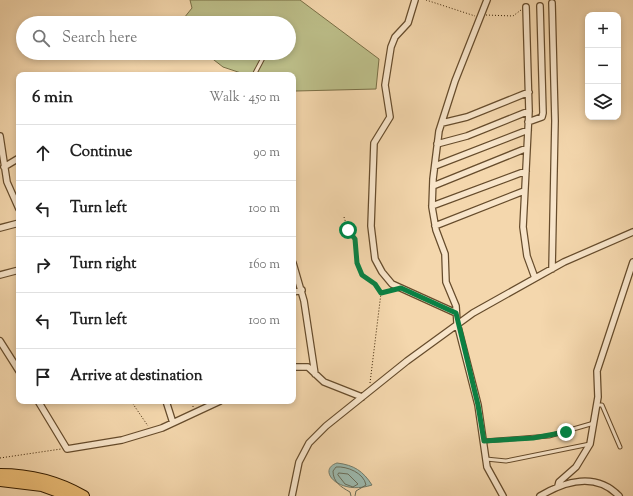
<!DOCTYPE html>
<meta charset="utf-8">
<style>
body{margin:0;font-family:"Sorts Mill Goudy",serif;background:#f6f6f6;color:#222}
.controls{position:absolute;right:12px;top:12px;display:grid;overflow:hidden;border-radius:8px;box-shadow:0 2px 6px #0003}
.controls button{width:36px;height:36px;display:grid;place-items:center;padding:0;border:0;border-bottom:1px solid #e0e0e0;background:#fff;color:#222;font:20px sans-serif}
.stop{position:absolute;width:12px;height:12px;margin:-9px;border:3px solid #0b8043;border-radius:50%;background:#fff}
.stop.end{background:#0b8043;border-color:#fff;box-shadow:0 1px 4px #0008}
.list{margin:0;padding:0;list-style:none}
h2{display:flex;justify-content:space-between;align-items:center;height:52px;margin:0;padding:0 16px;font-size:17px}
h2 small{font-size:13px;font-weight:400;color:#767676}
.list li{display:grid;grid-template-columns:26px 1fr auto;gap:12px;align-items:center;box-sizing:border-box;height:56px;padding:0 16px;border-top:1px solid #e0e0e0}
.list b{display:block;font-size:15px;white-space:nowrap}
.list em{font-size:13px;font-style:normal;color:#767676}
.icon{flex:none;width:22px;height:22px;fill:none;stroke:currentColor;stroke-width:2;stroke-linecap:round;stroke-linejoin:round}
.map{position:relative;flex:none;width:633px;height:496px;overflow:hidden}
.search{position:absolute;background:#fff;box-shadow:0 2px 6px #0003;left:16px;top:16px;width:280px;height:44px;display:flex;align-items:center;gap:10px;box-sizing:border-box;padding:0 14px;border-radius:22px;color:#767676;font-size:15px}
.panel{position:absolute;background:#fff;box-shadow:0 2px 6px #0003;left:16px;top:72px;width:280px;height:332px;border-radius:8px}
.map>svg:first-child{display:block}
.green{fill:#bcbe89;stroke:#796e45}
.water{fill:#9cb9ae;stroke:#737b69}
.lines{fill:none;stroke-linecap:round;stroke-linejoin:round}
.shore{stroke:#696c58;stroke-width:1}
.service-casing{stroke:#664c2c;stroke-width:5}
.minor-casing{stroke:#664c2c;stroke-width:8}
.trunk-casing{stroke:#361e01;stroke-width:12}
.path{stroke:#361e01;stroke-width:1;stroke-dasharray:1 2;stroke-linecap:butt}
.service{stroke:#f8e5ca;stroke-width:3}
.minor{stroke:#f8e5ca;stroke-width:5.5}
.trunk{stroke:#eabc76;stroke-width:10}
.route{stroke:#0b8043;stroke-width:5}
</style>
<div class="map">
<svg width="633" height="496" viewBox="0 0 633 496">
<rect width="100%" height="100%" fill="#f4d7ad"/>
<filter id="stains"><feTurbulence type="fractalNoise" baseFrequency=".005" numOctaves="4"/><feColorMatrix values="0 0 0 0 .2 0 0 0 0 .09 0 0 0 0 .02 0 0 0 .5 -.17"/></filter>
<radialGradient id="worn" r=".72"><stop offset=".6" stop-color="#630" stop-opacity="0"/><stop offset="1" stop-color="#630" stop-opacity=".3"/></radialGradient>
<path class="green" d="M190 0H300L379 59 376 89 296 91 293 90V75H247L223 67 205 53H289V23H180L192 8Z"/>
<path class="water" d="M337 463C354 465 363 471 372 485 339 496 316 470 337 463Z"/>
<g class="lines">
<path class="shore" d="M339 473 348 474 358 484 353 487 345 484 338 475Z
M351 496 350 492C341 487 333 482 333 471L336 467C347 466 364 473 366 485L356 491 355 496"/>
<defs>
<path id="service" d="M254 75 264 56
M597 405H602L620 447
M484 441 549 436 594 423
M486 459 506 461 590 444"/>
<path id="minor" d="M415 0 408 23 395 37 391 47 385 85 390 117 374 143 371 226 375 259 382 272 392 284 456 313
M487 0 455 81 439 131 433 179 432 207 436 230 445 254 446 282 456 306 457 323 478 405 487 467 503 496
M526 7 529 111 523 227 527 256 535 278
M528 122 542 117 543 113 540 6
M442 123 467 117 529 92
M0 136 7 182 19 209
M437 144 467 136 529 111
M435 166 528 130
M4 167 19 158
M433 186 527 148
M432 206 526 171
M435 226 524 191
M0 228 19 223
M293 263 304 301 315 374
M552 269 555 121 552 3
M0 275 19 270
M293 292 302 290
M0 341 19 371
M293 367H308L324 382 362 397
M38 401 67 449 122 440 162 428 220 401
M166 401 173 423
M558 486 559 482 576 467 590 444 598 397 597 371 633 262
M292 496 299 462 309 443 326 426 407 361 473 313 564 262 633 232
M540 496C565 481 596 472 619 496"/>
<path id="trunk" d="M0 474C30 474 58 481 84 496
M0 481 42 486 69 496"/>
</defs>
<use href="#service" class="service-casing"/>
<use href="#minor" class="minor-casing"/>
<use href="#trunk" class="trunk-casing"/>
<path class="path" d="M426 0 475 16
M486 15 513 16 521 10
M344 217 348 230 355 239 357 263 360 272 381 293 392 290
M370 383 381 293
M131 401 148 426
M193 407V401
M0 458 61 449"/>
<use href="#service" class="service"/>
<use href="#minor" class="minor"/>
<use href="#trunk" class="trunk"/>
</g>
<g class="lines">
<path class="route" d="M348 230 355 239 357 263 362 275 375 284 381 293 401 288 456 313 478 405 484 441 533 438 566 432"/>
</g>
<rect width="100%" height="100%" filter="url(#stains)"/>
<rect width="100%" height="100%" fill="url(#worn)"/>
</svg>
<div class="controls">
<button>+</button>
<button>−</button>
<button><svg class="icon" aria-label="layers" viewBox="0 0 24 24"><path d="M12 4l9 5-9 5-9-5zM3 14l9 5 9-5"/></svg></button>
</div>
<div class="stop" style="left:348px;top:230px"></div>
<div class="stop end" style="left:566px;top:432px"></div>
<div class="search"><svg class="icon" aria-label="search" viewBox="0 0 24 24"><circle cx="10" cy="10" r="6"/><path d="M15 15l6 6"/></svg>Search here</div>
<section class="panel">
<h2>6 min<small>Walk · 450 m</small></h2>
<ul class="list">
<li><svg class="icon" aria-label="ahead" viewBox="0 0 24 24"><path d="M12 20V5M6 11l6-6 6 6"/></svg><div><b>Continue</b></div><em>90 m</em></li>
<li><svg class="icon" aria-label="left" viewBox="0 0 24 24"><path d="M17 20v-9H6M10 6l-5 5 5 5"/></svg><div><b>Turn left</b></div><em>100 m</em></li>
<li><svg class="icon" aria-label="right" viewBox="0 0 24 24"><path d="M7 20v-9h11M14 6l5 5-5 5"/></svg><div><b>Turn right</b></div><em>160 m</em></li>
<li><svg class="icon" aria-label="left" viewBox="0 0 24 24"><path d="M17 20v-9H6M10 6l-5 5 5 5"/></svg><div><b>Turn left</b></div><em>100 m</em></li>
<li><svg class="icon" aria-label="arrive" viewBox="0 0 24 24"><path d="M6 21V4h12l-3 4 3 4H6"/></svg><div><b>Arrive at destination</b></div></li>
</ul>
</section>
</div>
